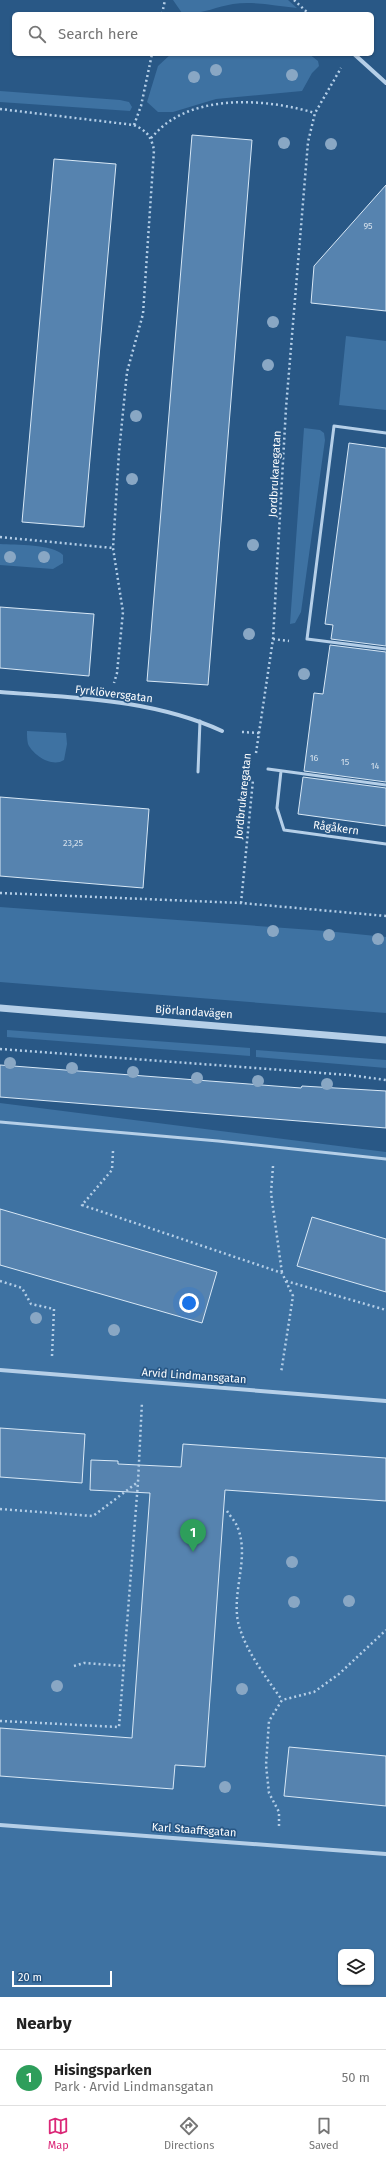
<!DOCTYPE html>
<meta charset="utf-8">
<style>
body{margin:0;font-family:"Fira Sans",sans-serif;background:#f6f6f6;color:#222}
.controls{position:absolute;right:12px;bottom:12px;display:grid;overflow:hidden;border-radius:6px;box-shadow:0 1px 3px #0004}
.controls button{width:36px;height:36px;display:grid;place-items:center;padding:0;border:0;border-bottom:1px solid #e0e0e0;background:#fff;color:#222;font:20px sans-serif}
.scale{position:absolute;left:12px;bottom:10px;width:100px;box-sizing:border-box;padding-left:4px;border:2px solid #fff;border-top:0;font-size:11px;line-height:14px;white-space:nowrap;color:#fff;-webkit-text-stroke:3px #295886;paint-order:stroke}
.you{position:absolute;left:189px;top:1303px;width:14px;height:14px;margin:-10px;border:3px solid #fff;border-radius:50%;background:#1a73e8;box-shadow:0 0 0 6px #1a73e833}
.badge{display:grid;place-items:center;width:26px;height:26px;border-radius:50%;background:#db2777;color:#fff;font-size:13px;font-weight:700}
.pin{position:absolute;translate:-50% -33px;filter:drop-shadow(0 1px 2px #0008)}
.pin::after{content:'';position:absolute;top:21px;width:14px;height:12px;background:inherit;clip-path:polygon(0 0,100% 0,50% 100%)}
.list{margin:0;padding:0;list-style:none}
h2{display:flex;justify-content:space-between;align-items:center;height:52px;margin:0;padding:0 16px;font-size:17px}
h2 small{font-size:13px;font-weight:400;color:#767676}
.list li{display:grid;grid-template-columns:26px 1fr auto;gap:12px;align-items:center;box-sizing:border-box;height:56px;padding:0 16px;border-top:1px solid #e0e0e0}
.list b{display:block;font-size:15px;white-space:nowrap}
.list p{margin:0;font-size:13px;white-space:nowrap;color:#767676}
.list em{font-size:13px;font-style:normal;color:#767676}
.icon{flex:none;width:22px;height:22px;fill:none;stroke:currentColor;stroke-width:2;stroke-linecap:round;stroke-linejoin:round}
.map{position:relative;flex:none;width:386px;height:1997px;overflow:hidden}
.search{position:absolute;background:#fff;box-shadow:0 1px 3px #0004;left:12px;right:12px;top:12px;height:44px;display:flex;align-items:center;gap:10px;box-sizing:border-box;padding:0 14px;border-radius:6px;color:#767676;font-size:15px}
.sheet{height:108px;background:#fff}
nav{display:flex;justify-content:space-around;align-items:center;box-sizing:border-box;height:56px;border-top:1px solid #e0e0e0;background:#fff;font-size:11px;color:#767676}
nav a{display:grid;justify-items:center;gap:2px}
nav .on{color:#db2777}
.map>svg:first-child{display:block}
.green{fill:#3e72a2;fill-rule:evenodd}
.building{fill:#5683af;stroke:#d8e8f6}
.lines{fill:none;stroke-linecap:round;stroke-linejoin:round}
.path{stroke:#b5cfe8;stroke-width:2.5;stroke-dasharray:2 3;stroke-linecap:butt}
.service{stroke:#b5cfe8;stroke-width:3}
.minor{stroke:#b5cfe8;stroke-width:4}
.tertiary{stroke:#b5cfe8;stroke-width:7}
.tree{fill:#89a7c4}
.labels{text-anchor:middle;dominant-baseline:central;stroke-width:3.5;stroke-linejoin:round;paint-order:stroke}
.number-label{font-size:9px;fill:#d5e0eb}
.street-label{font-size:11px;fill:#fff;stroke:#295886}
</style>
<div class="map">
<svg width="386" height="1997" viewBox="0 0 386 1997">
<rect width="100%" height="100%" fill="#295886"/>
<path class="green" d="M173 0H288L297 8C276 6 254 1 233 4 215 7 201 15 182 13Z
M171 54H309L318 61 319 66 312 73 302 91 216 99 173 112H158L147 102 158 66Z
M0 91 120 100 129 102 132 107 130 111 0 102Z
M346 336 386 341V410L339 405Z
M304 428 320 430 324 433 325 440 301 612 295 623 290 624Z
M0 544C15 545 53 544 63 555V563L53 569 0 565Z
M27 731 66 733 67 744 64 760C52 768 33 755 28 744 27 740 27 735 27 731Z
M0 907 326 931 386 937V1013L0 982Z
M7 1030 250 1048V1056L7 1037Z
M256 1050 386 1060V1068L256 1057Z
M0 1103 386 1152V1997H0ZM341 1952H371V1982H341Z"/>
<path class="building" d="M192 135 252 140 208 685 147 681Z
M54 159 116 164 84 527 22 522Z
M386 185V311L311 303 314 266Z
M349 443 386 448V646L331 639 333 625 325 624Z
M0 607 94 614 89 676 0 668Z
M330 645 386 652V782L304 771 314 693 323 694Z
M303 777 386 788V826L298 814Z
M0 797 149 809 143 888 0 876Z
M0 1065 301 1088 302 1086 386 1091V1128L0 1097Z
M0 1209 217 1272 202 1323 0 1265Z
M312 1217 386 1239V1292L297 1266Z
M0 1428 85 1434 82 1483 0 1477Z
M183 1444 386 1458V1501L225 1490 205 1767 175 1765 173 1789 0 1776V1728L132 1738 150 1493 90 1490 91 1460 118 1461V1464L181 1467Z
M289 1747 386 1756V1806L284 1796Z"/>
<g class="lines">
<path class="path" d="M294 0 309 14
M162 14 165 0
M0 109 134 125C147 131 151 136 154 150L143 314 127 372 119 452 113 548 123 612 117 673 114 683
M134 125 141 106 152 54
M151 138C156 133 161 127 167 123 207 94 271 100 315 113
M0 537 113 548
M273 639 289 641
M242 732 259 733
M256 753 273 639 286 408 308 142 315 113 341 68
M0 893 241 903 386 916
M241 903 253 780
M0 1049 349 1075 386 1080
M113 1151 112 1170 82 1205 282 1273 293 1296 281 1373
M273 1166 271 1193 282 1273
M0 1281 22 1288 31 1304 54 1309 52 1356
M286 1281 386 1310
M0 1509 93 1516 138 1482 142 1402
M227 1511C230 1516 235 1521 237 1526 251 1558 230 1593 239 1626 247 1653 266 1677 282 1700
M74 1666 84 1663 124 1666
M0 1721 119 1727 138 1482
M279 1826V1812L269 1793 266 1765 269 1721 282 1700 314 1692 339 1674 386 1630"/>
<path class="service" d="M386 433 334 426 307 639 386 649
M268 769 386 785
M281 771 277 808 284 830 386 844
M198 772 200 721
M0 1122 218 1141 386 1159"/>
<path class="minor" d="M354 54 386 83
M0 692C75 698 152 699 222 731
M0 1370 386 1401
M0 1825 386 1854"/>
<path class="tertiary" d="M0 1008 386 1040"/>
</g>
<g class="tree">
<circle cx="216" cy="70" r="6"/>
<circle cx="292" cy="75" r="6"/>
<circle cx="194" cy="77" r="6"/>
<circle cx="284" cy="143" r="6"/>
<circle cx="331" cy="144" r="6"/>
<circle cx="273" cy="322" r="6"/>
<circle cx="268" cy="365" r="6"/>
<circle cx="136" cy="416" r="6"/>
<circle cx="132" cy="479" r="6"/>
<circle cx="253" cy="545" r="6"/>
<circle cx="10" cy="557" r="6"/>
<circle cx="44" cy="557" r="6"/>
<circle cx="249" cy="634" r="6"/>
<circle cx="304" cy="674" r="6"/>
<circle cx="273" cy="931" r="6"/>
<circle cx="329" cy="935" r="6"/>
<circle cx="378" cy="939" r="6"/>
<circle cx="10" cy="1063" r="6"/>
<circle cx="72" cy="1068" r="6"/>
<circle cx="133" cy="1072" r="6"/>
<circle cx="197" cy="1078" r="6"/>
<circle cx="258" cy="1081" r="6"/>
<circle cx="327" cy="1084" r="6"/>
<circle cx="36" cy="1318" r="6"/>
<circle cx="114" cy="1330" r="6"/>
<circle cx="292" cy="1562" r="6"/>
<circle cx="349" cy="1601" r="6"/>
<circle cx="294" cy="1602" r="6"/>
<circle cx="57" cy="1686" r="6"/>
<circle cx="242" cy="1689" r="6"/>
<circle cx="225" cy="1787" r="6"/>
</g>
<g class="labels">
<g class="number-label">
<text x="368" y="226">95</text>
<text x="314" y="758">16</text>
<text x="345" y="762">15</text>
<text x="375" y="766">14</text>
<text x="73" y="843">23,25</text>
</g>
<g class="street-label">
<text transform="translate(275 474) rotate(-87)">Jordbrukaregatan</text>
<text transform="translate(114 694) rotate(7)">Fyrklöversgatan</text>
<text transform="translate(243 796) rotate(-84)">Jordbrukaregatan</text>
<text transform="translate(336 828) rotate(8)">Rågåkern</text>
<text transform="translate(194 1012) rotate(4)">Björlandavägen</text>
<text transform="translate(194 1376) rotate(4)">Arvid Lindmansgatan</text>
<text transform="translate(194 1830) rotate(4)">Karl Staaffsgatan</text>
</g>
</g>
</svg>
<div class="controls">
<button><svg class="icon" aria-label="layers" viewBox="0 0 24 24"><path d="M12 4l9 5-9 5-9-5zM3 14l9 5 9-5"/></svg></button>
</div>
<div class="scale">20 m</div>
<div class="you"></div>
<div class="pin badge" style="left:193px;top:1552px;background:#2e9e5b">1</div>
<div class="search"><svg class="icon" aria-label="search" viewBox="0 0 24 24"><circle cx="10" cy="10" r="6"/><path d="M15 15l6 6"/></svg>Search here</div>
</div>
<section class="sheet">
<h2>Nearby<small></small></h2>
<ul class="list">
<li><span class="badge" style="background:#2e9e5b">1</span><div><b>Hisingsparken</b><p>Park · Arvid Lindmansgatan</p></div><em>50 m</em></li>
</ul>
</section>
<nav>
<a class="on"><svg class="icon" aria-label="map" viewBox="0 0 24 24"><path d="M3 6l6-2 6 2 6-2v14l-6 2-6-2-6 2zM9 4v14M15 6v14"/></svg>Map</a>
<a><svg class="icon" aria-label="directions" viewBox="0 0 24 24"><path d="M12 3l9 9-9 9-9-9zM9 14v-3h6M13 9l2 2-2 2"/></svg>Directions</a>
<a><svg class="icon" aria-label="saved" viewBox="0 0 24 24"><path d="M7 4h10v16l-5-4-5 4z"/></svg>Saved</a>
</nav>
